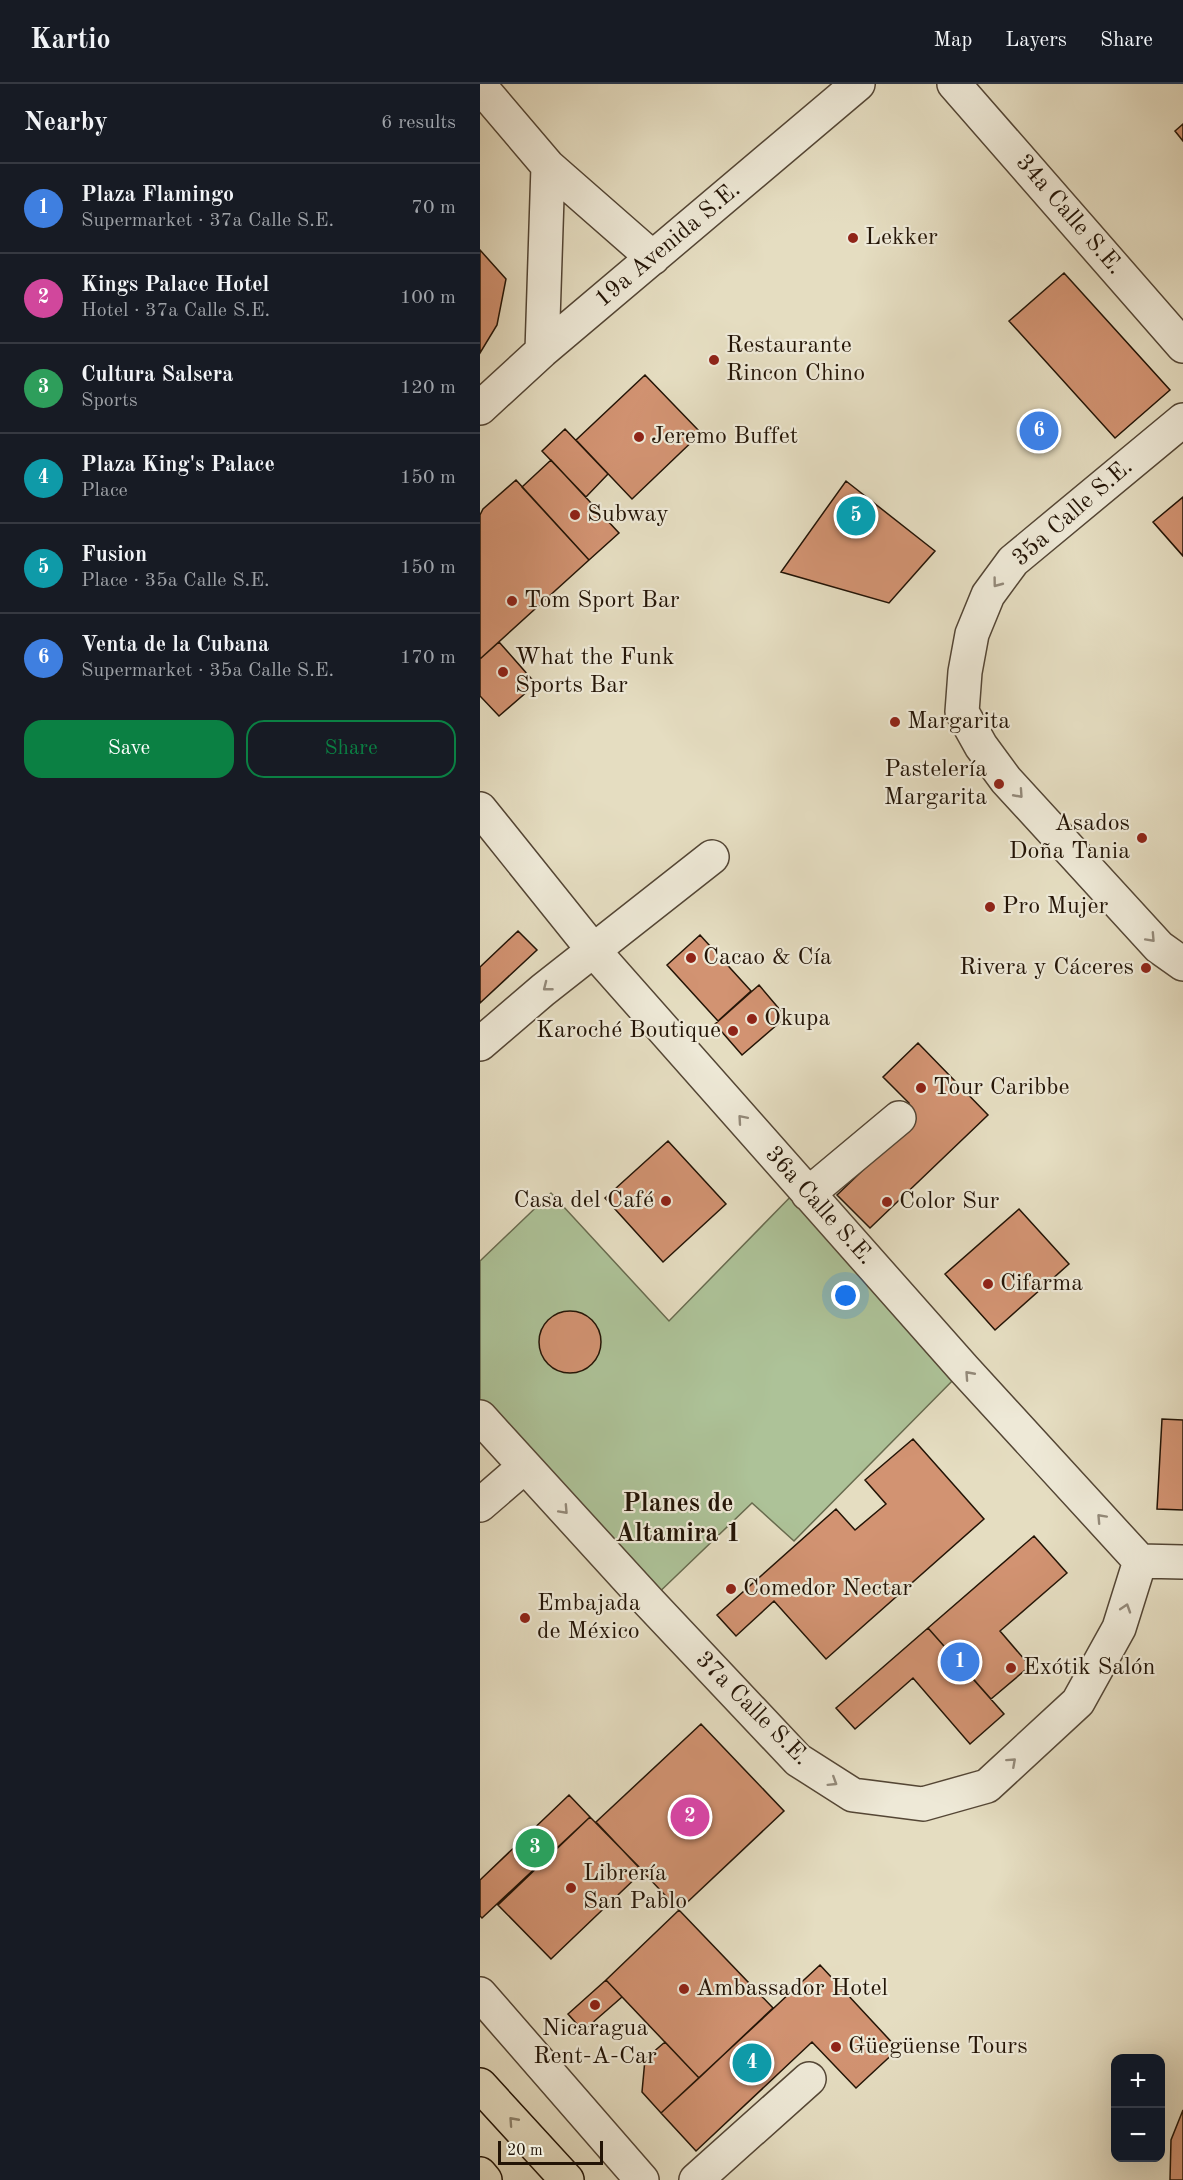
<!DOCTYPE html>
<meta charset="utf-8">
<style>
body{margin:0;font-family:"Old Standard TT",serif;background:#242831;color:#f1f3f6}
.controls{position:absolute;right:18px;bottom:18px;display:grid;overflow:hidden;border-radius:12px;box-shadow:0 6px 24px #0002}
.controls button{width:54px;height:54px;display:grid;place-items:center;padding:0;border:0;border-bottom:2px solid #363941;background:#171b24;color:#f1f3f6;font:30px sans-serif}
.scale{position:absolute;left:18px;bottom:15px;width:105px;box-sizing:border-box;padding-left:6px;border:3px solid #231406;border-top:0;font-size:16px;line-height:21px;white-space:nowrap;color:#231406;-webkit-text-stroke:4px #eee9d7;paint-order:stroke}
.you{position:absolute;left:366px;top:1212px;width:21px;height:21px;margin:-15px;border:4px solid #fff;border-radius:50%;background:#1a73e8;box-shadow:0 0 0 9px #1a73e833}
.badge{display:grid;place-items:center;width:39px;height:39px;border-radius:50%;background:#0b8043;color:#fff;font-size:20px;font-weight:700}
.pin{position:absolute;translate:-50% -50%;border:3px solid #fff;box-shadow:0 2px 6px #0006}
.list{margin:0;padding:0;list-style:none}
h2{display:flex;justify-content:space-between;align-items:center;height:78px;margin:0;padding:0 24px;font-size:26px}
h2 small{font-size:20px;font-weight:400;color:#9ea1a6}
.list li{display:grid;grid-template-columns:39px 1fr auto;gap:18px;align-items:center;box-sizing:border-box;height:90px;padding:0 24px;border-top:2px solid #363941}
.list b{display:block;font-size:22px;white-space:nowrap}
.list p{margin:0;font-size:20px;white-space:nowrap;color:#9ea1a6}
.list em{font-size:20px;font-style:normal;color:#9ea1a6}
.actions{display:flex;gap:12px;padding:18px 24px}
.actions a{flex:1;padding:14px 0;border:2px solid #0b8043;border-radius:18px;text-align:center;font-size:21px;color:#0b8043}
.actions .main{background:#0b8043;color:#fff}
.map{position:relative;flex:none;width:703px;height:2096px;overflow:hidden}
header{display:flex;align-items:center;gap:36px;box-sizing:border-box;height:84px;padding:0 30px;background:#171b24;border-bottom:2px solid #363941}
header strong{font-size:28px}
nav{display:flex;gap:33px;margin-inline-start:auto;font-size:21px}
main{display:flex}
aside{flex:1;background:#171b24}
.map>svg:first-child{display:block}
.green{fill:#adc298;stroke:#686b4f;stroke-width:1.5}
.building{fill:#d29372;stroke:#231406;stroke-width:1.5}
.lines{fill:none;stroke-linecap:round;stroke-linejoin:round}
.minor-casing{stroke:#544635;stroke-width:36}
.highway-casing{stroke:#231406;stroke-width:36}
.minor{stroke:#eee9d7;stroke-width:33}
.highway{stroke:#e5ddc1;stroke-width:33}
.oneway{stroke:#938979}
.oneway2{stroke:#8e836d}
.poi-dot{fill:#8f2418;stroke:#eee9d7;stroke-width:2}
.labels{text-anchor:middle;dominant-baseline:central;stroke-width:4.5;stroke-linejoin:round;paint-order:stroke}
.street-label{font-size:24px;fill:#231406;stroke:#eee9d7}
.poi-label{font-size:24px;fill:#231406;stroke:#eee9d7;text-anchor:start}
.neighbourhood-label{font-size:26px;font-weight:bold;fill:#231406;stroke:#eee9d7}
</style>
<header>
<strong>Kartio</strong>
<nav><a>Map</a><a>Layers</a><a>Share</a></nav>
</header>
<main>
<aside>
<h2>Nearby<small>6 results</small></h2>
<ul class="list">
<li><span class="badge" style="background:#3f7fe0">1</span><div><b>Plaza Flamingo</b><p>Supermarket · 37a Calle S.E.</p></div><em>70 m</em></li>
<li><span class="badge" style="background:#d1479c">2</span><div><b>Kings Palace Hotel</b><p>Hotel · 37a Calle S.E.</p></div><em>100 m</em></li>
<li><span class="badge" style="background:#2e9e5b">3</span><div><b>Cultura Salsera</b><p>Sports</p></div><em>120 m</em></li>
<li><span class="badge" style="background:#0f9aa8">4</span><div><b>Plaza King's Palace</b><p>Place</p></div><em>150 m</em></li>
<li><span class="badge" style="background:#0f9aa8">5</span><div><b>Fusion</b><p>Place · 35a Calle S.E.</p></div><em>150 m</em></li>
<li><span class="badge" style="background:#3f7fe0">6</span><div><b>Venta de la Cubana</b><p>Supermarket · 35a Calle S.E.</p></div><em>170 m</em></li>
</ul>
<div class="actions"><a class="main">Save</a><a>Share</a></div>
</aside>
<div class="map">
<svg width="703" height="2096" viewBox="0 0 703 2096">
<rect width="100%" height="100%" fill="#e5ddc1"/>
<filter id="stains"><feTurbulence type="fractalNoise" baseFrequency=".00333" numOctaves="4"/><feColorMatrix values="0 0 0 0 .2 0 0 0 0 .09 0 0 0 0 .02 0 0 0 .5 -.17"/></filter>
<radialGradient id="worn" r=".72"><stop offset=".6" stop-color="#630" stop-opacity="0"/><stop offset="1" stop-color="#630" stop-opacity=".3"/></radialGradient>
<path class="green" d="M321 1102 484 1285 314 1457 272 1419 169 1518 0 1332V1177L71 1109 189 1237Z"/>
<path class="building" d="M703 40V57L695 47Z
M0 166 26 195 17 241 0 269Z
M584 189 690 306 635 354 529 237Z
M165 291 221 349 152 415 96 356Z
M85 345 128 390 106 413 62 367Z
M71 376 139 449 109 476 42 403Z
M36 396 109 476 0 575V431L3 425Z
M366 397 455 467 409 519 301 488Z
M703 413V472L673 438Z
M19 558 56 600 19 632 0 612V575Z
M38 847 57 866 0 919V883Z
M220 851 271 907 238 937 187 881Z
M279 901 306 933 262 971 235 940Z
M438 959 508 1031 390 1144 357 1111 430 1041 429 1019 403 993Z
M188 1057 246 1120 183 1178 125 1114Z
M539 1125 589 1180 515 1246 465 1190Z
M59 1258a31 31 0 1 1 62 0a31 31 0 1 1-62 0Z
M682 1335 703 1336V1426L677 1425Z
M433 1355 504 1435 346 1575 294 1517 256 1552 237 1531 356 1425 375 1446 406 1420 385 1396Z
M554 1452 587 1489 520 1547 550 1582 511 1615 448 1544Z
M448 1544 524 1630 490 1660 433 1594 375 1645 356 1624Z
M221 1640 304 1727 199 1826 116 1738Z
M89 1711 110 1733 2 1834 0 1832V1796Z
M110 1733 163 1787 71 1875 18 1821Z
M199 1826 293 1924 219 1994 126 1896Z
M340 1881 418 1965 376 2004 332 1958 216 2067 181 2029Z
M126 1896 142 1913 103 1947 88 1930Z
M185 1958 219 1994 181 2029 162 2008 165 1975Z
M703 2026V2096H690L691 2056Z"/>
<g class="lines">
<defs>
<path id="minor" d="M474 0 703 262
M0 2 68 82 173 174
M62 267 68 82
M0 324 62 267 378 0
M703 336 533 477 508 511 492 550 485 588 482 628 501 662 526 696 679 863 703 880
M0 725 114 867 484 1285 660 1477 703 1478
M0 960 63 906 232 773
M328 1110 419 1034
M0 1333 169 1518 318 1676 373 1711 443 1720 507 1702 598 1618 639 1544 660 1477
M0 1421 44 1383
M0 1910 162 2096
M216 2096 329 1995"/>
<path id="highway" d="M0 2001 87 2096
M0 2090 5 2096"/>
</defs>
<use href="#minor" class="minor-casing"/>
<use href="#highway" class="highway-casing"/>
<use href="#minor" class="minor"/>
<use href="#highway" class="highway"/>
</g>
<defs><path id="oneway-chevron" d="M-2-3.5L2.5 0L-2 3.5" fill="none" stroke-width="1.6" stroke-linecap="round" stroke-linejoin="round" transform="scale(1.5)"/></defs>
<g class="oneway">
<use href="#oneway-chevron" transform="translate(517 499) rotate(127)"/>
<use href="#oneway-chevron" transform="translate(539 710) rotate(48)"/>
<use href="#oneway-chevron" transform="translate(671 854) rotate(47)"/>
<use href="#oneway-chevron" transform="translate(67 903) rotate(142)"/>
<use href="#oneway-chevron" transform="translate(262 1035) rotate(-131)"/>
<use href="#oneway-chevron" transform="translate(489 1291) rotate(-132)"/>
<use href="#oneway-chevron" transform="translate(84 1426) rotate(47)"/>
<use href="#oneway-chevron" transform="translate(621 1434) rotate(-133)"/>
<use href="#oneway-chevron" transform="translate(646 1524) rotate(-72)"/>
<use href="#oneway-chevron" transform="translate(532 1678) rotate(-42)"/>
<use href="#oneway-chevron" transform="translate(353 1698) rotate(32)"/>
</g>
<use class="oneway2" href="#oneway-chevron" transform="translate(33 2037) rotate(-132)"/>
<g class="poi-dot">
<circle cx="373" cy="154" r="6"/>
<circle cx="234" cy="276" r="6"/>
<circle cx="159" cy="353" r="6"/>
<circle cx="95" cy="431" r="6"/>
<circle cx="32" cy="517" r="6"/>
<circle cx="23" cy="588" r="6"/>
<circle cx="415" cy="638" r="6"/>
<circle cx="519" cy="700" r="6"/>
<circle cx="662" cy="754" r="6"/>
<circle cx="510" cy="823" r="6"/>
<circle cx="211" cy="874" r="6"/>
<circle cx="666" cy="884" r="6"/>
<circle cx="272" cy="935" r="6"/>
<circle cx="253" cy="947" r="6"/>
<circle cx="441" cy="1004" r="6"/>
<circle cx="186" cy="1117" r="6"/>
<circle cx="407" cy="1118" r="6"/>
<circle cx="508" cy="1200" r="6"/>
<circle cx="251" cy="1505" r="6"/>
<circle cx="45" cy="1534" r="6"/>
<circle cx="531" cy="1584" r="6"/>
<circle cx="91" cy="1804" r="6"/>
<circle cx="204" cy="1905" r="6"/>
<circle cx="115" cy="1921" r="6"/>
<circle cx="356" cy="1963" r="6"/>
</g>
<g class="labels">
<g class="street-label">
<text transform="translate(589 131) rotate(49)">34a Calle S.E.</text>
<text transform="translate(188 161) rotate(-40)">19a Avenida S.E.</text>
<text transform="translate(593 429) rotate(-41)">35a Calle S.E.</text>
<text transform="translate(339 1122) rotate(48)">36a Calle S.E.</text>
<text transform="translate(272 1625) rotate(45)">37a Calle S.E.</text>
</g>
<g class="poi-label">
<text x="385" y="154">Lekker</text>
<text x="246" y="262">Restaurante<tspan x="246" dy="28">Rincon Chino</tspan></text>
<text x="171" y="353">Jeremo Buffet</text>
<text x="107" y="431">Subway</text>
<text x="44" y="517">Tom Sport Bar</text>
<text x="35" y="574">What the Funk<tspan x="35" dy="28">Sports Bar</tspan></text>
<text x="427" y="638">Margarita</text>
<text x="507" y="686" text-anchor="end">Pastelería<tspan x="507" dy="28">Margarita</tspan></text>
<text x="650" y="740" text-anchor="end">Asados<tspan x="650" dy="28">Doña Tania</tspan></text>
<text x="522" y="823">Pro Mujer</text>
<text x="223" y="874">Cacao &amp; Cía</text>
<text x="654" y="884" text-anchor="end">Rivera y Cáceres</text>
<text x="284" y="935">Okupa</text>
<text x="241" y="947" text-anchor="end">Karoché Boutique</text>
<text x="453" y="1004">Tour Caribbe</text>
<text x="174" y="1117" text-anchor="end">Casa del Café</text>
<text x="419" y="1118">Color Sur</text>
<text x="520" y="1200">Cifarma</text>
<text x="263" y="1505">Comedor Nectar</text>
<text x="57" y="1520">Embajada<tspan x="57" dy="28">de México</tspan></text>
<text x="543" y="1584">Exótik Salón</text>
<text x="103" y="1790">Librería<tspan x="103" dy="28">San Pablo</tspan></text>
<text x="216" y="1905">Ambassador Hotel</text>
<text x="115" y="1945" text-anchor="middle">Nicaragua<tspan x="115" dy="28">Rent-A-Car</tspan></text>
<text x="368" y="1963">Güegüense Tours</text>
</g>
<g class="neighbourhood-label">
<text x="198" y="1420">Planes de<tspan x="198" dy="30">Altamira 1</tspan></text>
</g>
</g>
<rect width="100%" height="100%" filter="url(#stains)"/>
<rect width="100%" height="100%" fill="url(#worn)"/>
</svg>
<div class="controls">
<button>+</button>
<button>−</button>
</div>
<div class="scale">20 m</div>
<div class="you"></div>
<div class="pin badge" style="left:480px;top:1578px;background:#3f7fe0">1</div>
<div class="pin badge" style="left:210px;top:1733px;background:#d1479c">2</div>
<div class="pin badge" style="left:55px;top:1764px;background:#2e9e5b">3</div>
<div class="pin badge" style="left:272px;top:1979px;background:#0f9aa8">4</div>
<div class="pin badge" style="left:376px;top:432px;background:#0f9aa8">5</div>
<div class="pin badge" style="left:559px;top:347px;background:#3f7fe0">6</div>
</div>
</main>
